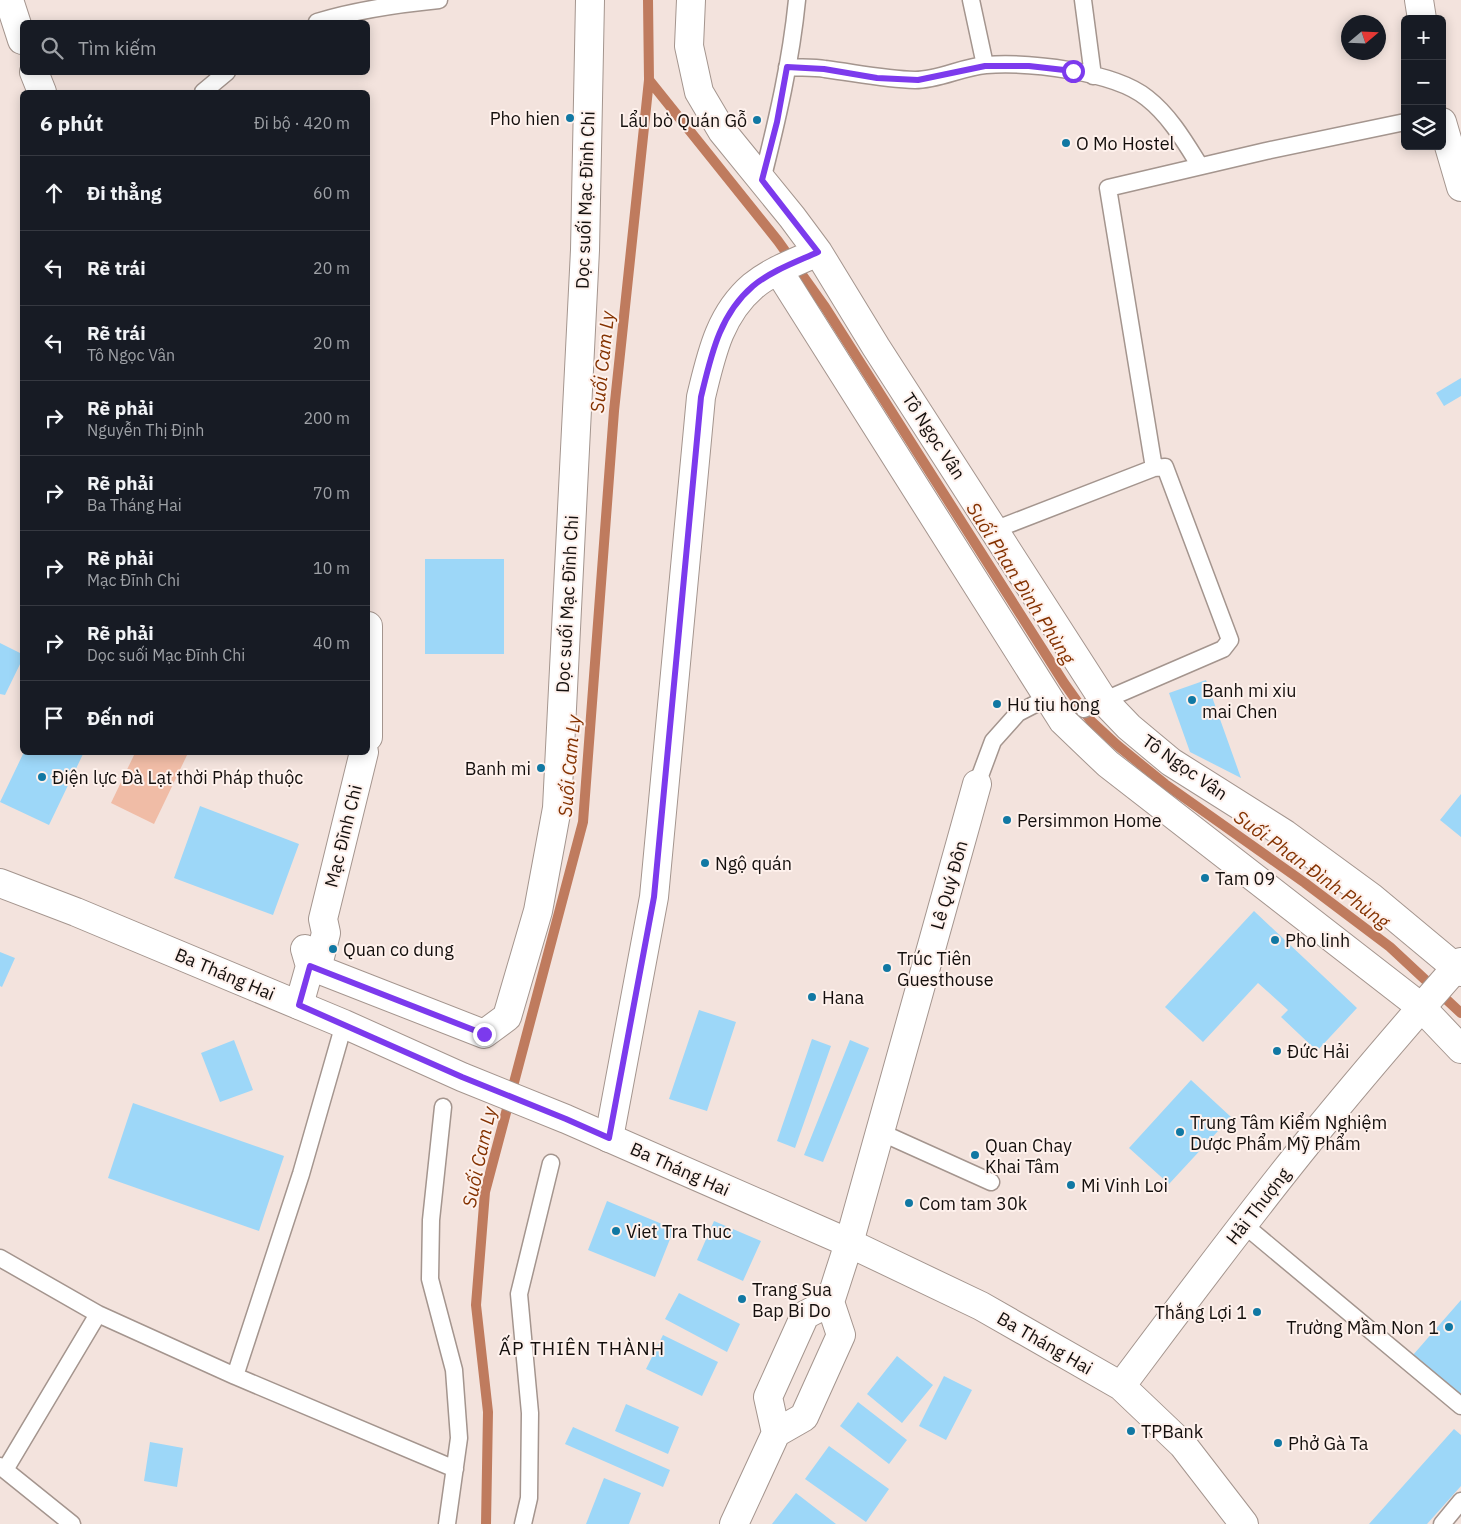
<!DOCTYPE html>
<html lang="vi">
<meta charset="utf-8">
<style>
body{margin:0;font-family:"IBM Plex Sans",sans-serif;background:#242831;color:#f1f3f6}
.controls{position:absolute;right:15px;top:15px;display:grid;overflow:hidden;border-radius:8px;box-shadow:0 2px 12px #0003}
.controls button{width:45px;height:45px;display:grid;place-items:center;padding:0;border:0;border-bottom:1px solid #363941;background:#171b24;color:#f1f3f6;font:25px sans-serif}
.compass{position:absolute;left:1341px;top:15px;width:45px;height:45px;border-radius:50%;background:#171b24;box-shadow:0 2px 12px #0003;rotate:71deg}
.stop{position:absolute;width:15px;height:15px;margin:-11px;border:4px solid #7c3aed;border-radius:50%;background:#fff}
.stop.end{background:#7c3aed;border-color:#fff;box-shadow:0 1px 5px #0008}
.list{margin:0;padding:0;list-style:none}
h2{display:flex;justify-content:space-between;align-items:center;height:65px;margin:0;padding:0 20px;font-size:21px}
h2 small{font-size:16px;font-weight:400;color:#9ea1a6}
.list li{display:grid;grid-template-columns:32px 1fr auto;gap:15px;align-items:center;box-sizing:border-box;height:75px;padding:0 20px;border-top:1px solid #363941}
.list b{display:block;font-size:19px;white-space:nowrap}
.list p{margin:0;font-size:16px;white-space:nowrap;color:#9ea1a6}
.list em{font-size:16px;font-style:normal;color:#9ea1a6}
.icon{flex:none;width:28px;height:28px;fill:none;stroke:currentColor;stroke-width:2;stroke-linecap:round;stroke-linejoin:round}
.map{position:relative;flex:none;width:1461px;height:1524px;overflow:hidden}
.search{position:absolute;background:#171b24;box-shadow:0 2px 12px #0003;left:20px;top:20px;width:350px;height:55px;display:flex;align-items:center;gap:12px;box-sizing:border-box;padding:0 18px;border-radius:8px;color:#9ea1a6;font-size:19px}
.panel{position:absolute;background:#171b24;box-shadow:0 2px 12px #0003;left:20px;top:90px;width:350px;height:665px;border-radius:8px}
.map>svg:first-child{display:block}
.green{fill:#f0bca6}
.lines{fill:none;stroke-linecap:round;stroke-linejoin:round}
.stream{stroke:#bf7b5e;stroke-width:10}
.building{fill:#9dd7f8}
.lane-casing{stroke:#a4958e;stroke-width:19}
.street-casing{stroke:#a4958e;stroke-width:30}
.secondary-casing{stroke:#a4958e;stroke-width:30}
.lane{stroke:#fff;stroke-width:16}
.street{stroke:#fff;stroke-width:28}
.secondary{stroke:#fff;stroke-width:28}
.route{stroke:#7c3aed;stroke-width:6}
.poi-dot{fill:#1178a3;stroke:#fef1ec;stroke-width:2}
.labels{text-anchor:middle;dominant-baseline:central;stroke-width:4;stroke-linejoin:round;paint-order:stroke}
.poi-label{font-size:18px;fill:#140f0d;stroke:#fef1ec;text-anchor:start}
.street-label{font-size:18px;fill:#140f0d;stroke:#fef1ec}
.water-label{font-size:19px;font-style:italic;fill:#843201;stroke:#fef1ec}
.neighbourhood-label{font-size:19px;letter-spacing:1px;fill:#140f0d;stroke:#fef1ec}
</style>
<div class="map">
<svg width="1461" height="1524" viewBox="0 0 1461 1524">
<rect width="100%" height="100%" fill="#f3e3dd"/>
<path class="green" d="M135 753H188L154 824 111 803Z"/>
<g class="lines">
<path class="stream" d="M649 80 778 241 825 307 1064 683 1091 721 1117 745 1165 784 1305 883 1390 947 1461 1013
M486 1524 488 1412 476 1305 485 1192 583 822 614 411 649 80 648 0"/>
</g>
<path class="building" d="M1461 378V396L1444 406 1436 393Z
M425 559H504V654H425Z
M0 643 22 654V660L5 695 0 694Z
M1206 680 1241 778 1190 752 1169 693Z
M24 752H84L49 825 0 802Z
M1461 794V837L1440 820Z
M200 806 299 844 273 915 174 878Z
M1254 911 1357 1008 1317 1051 1281 1017 1288 1010 1258 983 1203 1042 1165 1007Z
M0 952 15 958 2 987 0 986Z
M699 1010 736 1022 707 1111 669 1099Z
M812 1039 831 1046 795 1148 777 1141Z
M234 1040 253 1090 220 1102 201 1053Z
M850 1040 869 1048 823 1162 804 1155Z
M1191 1080 1231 1117 1169 1184 1129 1148Z
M133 1103 284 1156 259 1231 108 1178Z
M607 1201 674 1229 655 1277 588 1250Z
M714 1221 761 1241 743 1281 697 1260Z
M679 1293 740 1324 727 1352 665 1319Z
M1461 1300V1398L1413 1355Z
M663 1335 718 1362 702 1396 646 1369Z
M897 1356 933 1385 902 1423 867 1394Z
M944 1376 972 1390 946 1440 919 1426Z
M858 1402 907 1440 889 1464 840 1426Z
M626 1404 679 1427 668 1454 615 1431Z
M573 1427 670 1470 663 1487 565 1444Z
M1454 1429 1461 1435V1486L1427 1524H1369Z
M150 1442 183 1448 177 1487 144 1481Z
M829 1446 889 1489 866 1522 805 1479Z
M604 1478 641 1493 629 1524H586Z
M796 1493 836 1524H772Z"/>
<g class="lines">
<defs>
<path id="lane" d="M971 0 985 65
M1083 0 1093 76
M317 22C356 10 398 4 439 0
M787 67C800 68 813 67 825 69 856 73 884 79 915 80 939 80 962 67 986 65 1028 62 1114 71 1147 98 1170 116 1185 142 1200 166
M203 92 227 72
M762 180C777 121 791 61 797 0
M994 530 1154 468
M1084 709 1223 649 1230 640 1165 467 1154 468 1108 188 1266 151 1405 122
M977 784 993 741 1018 713 1049 697
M443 1107 431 1220 430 1279 454 1370 459 1438 447 1524
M880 1132 991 1182
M1243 1224 1461 1406
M0 1258 98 1314 235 1376 301 1174 344 1024
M235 1376 455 1469
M0 1466 72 1524
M5 1470 98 1314
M523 1524 529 1498 530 1413 519 1294 551 1163
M1442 1524 1461 1501"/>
<path id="street" d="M9 0 22 40
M691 0 689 46 699 92 722 131 792 217 818 252 876 347 1104 701 1129 727 1171 762 1285 834 1371 897 1461 972
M34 72 42 92
M778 270 1063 721 1108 764 1421 1007 1461 1049
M368 626V737
M310 966 484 1034 507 1017 538 911 557 808 585 250 590 0
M310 966 320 957 326 933 323 919 364 752
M299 1005 310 966 305 949
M609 1138 654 897 701 397C711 356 719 315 753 286 771 271 796 262 818 252
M849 1243 977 784"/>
<path id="secondary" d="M1419 0 1422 19
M1442 122 1461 187
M0 883 76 912 344 1024 462 1077 566 1119 849 1243 981 1306 1121 1386 1183 1445 1244 1524
M1121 1386C1184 1302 1247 1217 1313 1136 1361 1077 1411 1019 1461 962
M776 1433 768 1397 805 1315 830 1302
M734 1524 776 1433 804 1417 841 1335 830 1302 849 1243"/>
</defs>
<use href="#lane" class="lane-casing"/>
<use href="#street" class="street-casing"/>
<use href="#secondary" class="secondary-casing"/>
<use href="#lane" class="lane"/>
<use href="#street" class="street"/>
<use href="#secondary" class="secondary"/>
</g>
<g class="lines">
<path class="route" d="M484 1034 310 966 299 1005 462 1077 566 1119 609 1138 654 897 701 397C711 356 719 315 753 286 771 271 796 262 818 252L762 180 777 122 787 67 824 69 877 78 918 80 985 66H1029L1073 71"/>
</g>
<g class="poi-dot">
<circle cx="570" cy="118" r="5"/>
<circle cx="757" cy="120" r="5"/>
<circle cx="1066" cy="143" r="5"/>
<circle cx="1192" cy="700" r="5"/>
<circle cx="997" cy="704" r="5"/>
<circle cx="541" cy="768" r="5"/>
<circle cx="42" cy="777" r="5"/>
<circle cx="1007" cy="820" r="5"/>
<circle cx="705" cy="863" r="5"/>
<circle cx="1205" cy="878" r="5"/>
<circle cx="1275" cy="940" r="5"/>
<circle cx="333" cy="949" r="5"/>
<circle cx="887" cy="968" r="5"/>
<circle cx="812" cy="997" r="5"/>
<circle cx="1277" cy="1051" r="5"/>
<circle cx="1180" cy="1132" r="5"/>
<circle cx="975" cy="1155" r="5"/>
<circle cx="1071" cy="1185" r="5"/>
<circle cx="909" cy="1203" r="5"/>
<circle cx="616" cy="1231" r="5"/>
<circle cx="742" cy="1299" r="5"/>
<circle cx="1257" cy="1312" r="5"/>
<circle cx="1449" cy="1327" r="5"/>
<circle cx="1131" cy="1431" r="5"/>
<circle cx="1278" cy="1443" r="5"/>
</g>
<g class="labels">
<g class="poi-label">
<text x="560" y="118" text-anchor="end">Pho hien</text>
<text x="747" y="120" text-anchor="end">Lẩu bò Quán Gỗ</text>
<text x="1076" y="143">O Mo Hostel</text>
<text x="1202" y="690">Banh mi xiu<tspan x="1202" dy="21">mai Chen</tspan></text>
<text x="1007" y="704">Hu tiu hong</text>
<text x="531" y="768" text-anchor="end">Banh mi</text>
<text x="52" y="777">Điện lực Đà Lạt thời Pháp thuộc</text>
<text x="1017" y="820">Persimmon Home</text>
<text x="715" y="863">Ngộ quán</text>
<text x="1215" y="878">Tam 09</text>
<text x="1285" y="940">Pho linh</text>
<text x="343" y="949">Quan co dung</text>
<text x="897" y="958">Trúc Tiên<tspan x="897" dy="21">Guesthouse</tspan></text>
<text x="822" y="997">Hana</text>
<text x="1287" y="1051">Đức Hải</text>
<text x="1190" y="1122">Trung Tâm Kiểm Nghiệm<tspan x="1190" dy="21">Dược Phẩm Mỹ Phẩm</tspan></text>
<text x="985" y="1145">Quan Chay<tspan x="985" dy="21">Khai Tâm</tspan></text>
<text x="1081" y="1185">Mi Vinh Loi</text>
<text x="919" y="1203">Com tam 30k</text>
<text x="626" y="1231">Viet Tra Thuc</text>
<text x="752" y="1289">Trang Sua<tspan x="752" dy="21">Bap Bi Do</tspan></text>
<text x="1247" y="1312" text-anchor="end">Thắng Lợi 1</text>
<text x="1439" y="1327" text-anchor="end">Trường Mầm Non 1</text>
<text x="1141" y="1431">TPBank</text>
<text x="1288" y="1443">Phở Gà Ta</text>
</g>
<g class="street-label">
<text transform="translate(585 200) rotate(-88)">Dọc suối Mạc Đĩnh Chi</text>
<text transform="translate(934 436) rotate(57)">Tô Ngọc Vân</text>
<text transform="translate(567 604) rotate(-87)">Dọc suối Mạc Đĩnh Chi</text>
<text transform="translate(1185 767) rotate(35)">Tô Ngọc Vân</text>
<text transform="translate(343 836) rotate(-76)">Mạc Đĩnh Chi</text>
<text transform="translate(949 885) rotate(-74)">Lê Quý Đôn</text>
<text transform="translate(225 974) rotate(23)">Ba Tháng Hai</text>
<text transform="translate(680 1169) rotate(24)">Ba Tháng Hai</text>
<text transform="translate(1258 1206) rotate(-52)">Hải Thượng</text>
<text transform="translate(1045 1343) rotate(30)">Ba Tháng Hai</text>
</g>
<g class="water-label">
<text transform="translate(602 362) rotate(-84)">Suối Cam Ly</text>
<text transform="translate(1021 583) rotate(58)">Suối Phan Đình Phùng</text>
<text transform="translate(569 766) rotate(-85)">Suối Cam Ly</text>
<text transform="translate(1312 869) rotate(36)">Suối Phan Đình Phùng</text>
<text transform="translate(479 1157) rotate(-78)">Suối Cam Ly</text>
</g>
<g class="neighbourhood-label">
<text x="582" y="1348">ẤP THIÊN THÀNH</text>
</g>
</g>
</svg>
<div class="controls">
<button>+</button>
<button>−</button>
<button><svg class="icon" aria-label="layers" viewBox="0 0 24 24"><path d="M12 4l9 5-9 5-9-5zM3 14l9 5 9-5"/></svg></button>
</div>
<svg class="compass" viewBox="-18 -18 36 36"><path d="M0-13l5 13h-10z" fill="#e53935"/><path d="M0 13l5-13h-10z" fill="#9ea1a6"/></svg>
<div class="stop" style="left:1073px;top:71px"></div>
<div class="stop end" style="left:484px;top:1034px"></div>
<div class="search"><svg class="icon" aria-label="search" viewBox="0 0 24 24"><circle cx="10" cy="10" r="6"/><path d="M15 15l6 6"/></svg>Tìm kiếm</div>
<section class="panel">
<h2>6 phút<small>Đi bộ · 420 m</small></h2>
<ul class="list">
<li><svg class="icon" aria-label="ahead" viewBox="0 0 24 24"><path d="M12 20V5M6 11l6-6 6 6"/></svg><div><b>Đi thẳng</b></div><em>60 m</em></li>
<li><svg class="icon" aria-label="left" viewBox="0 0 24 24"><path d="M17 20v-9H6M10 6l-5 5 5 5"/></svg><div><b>Rẽ trái</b></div><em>20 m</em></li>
<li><svg class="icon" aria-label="left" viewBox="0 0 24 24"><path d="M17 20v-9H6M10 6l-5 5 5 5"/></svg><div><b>Rẽ trái</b><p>Tô Ngọc Vân</p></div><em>20 m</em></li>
<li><svg class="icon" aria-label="right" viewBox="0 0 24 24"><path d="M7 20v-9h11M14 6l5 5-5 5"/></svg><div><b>Rẽ phải</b><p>Nguyễn Thị Định</p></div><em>200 m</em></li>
<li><svg class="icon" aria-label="right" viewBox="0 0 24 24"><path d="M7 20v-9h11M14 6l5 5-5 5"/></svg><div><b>Rẽ phải</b><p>Ba Tháng Hai</p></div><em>70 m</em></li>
<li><svg class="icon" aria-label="right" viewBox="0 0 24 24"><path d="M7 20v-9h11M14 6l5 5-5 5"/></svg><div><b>Rẽ phải</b><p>Mạc Đĩnh Chi</p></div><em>10 m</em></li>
<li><svg class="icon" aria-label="right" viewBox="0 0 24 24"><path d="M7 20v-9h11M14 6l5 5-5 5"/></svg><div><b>Rẽ phải</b><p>Dọc suối Mạc Đĩnh Chi</p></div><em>40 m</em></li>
<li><svg class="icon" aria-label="arrive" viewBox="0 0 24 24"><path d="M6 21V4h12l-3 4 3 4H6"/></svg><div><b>Đến nơi</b></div></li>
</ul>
</section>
</div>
